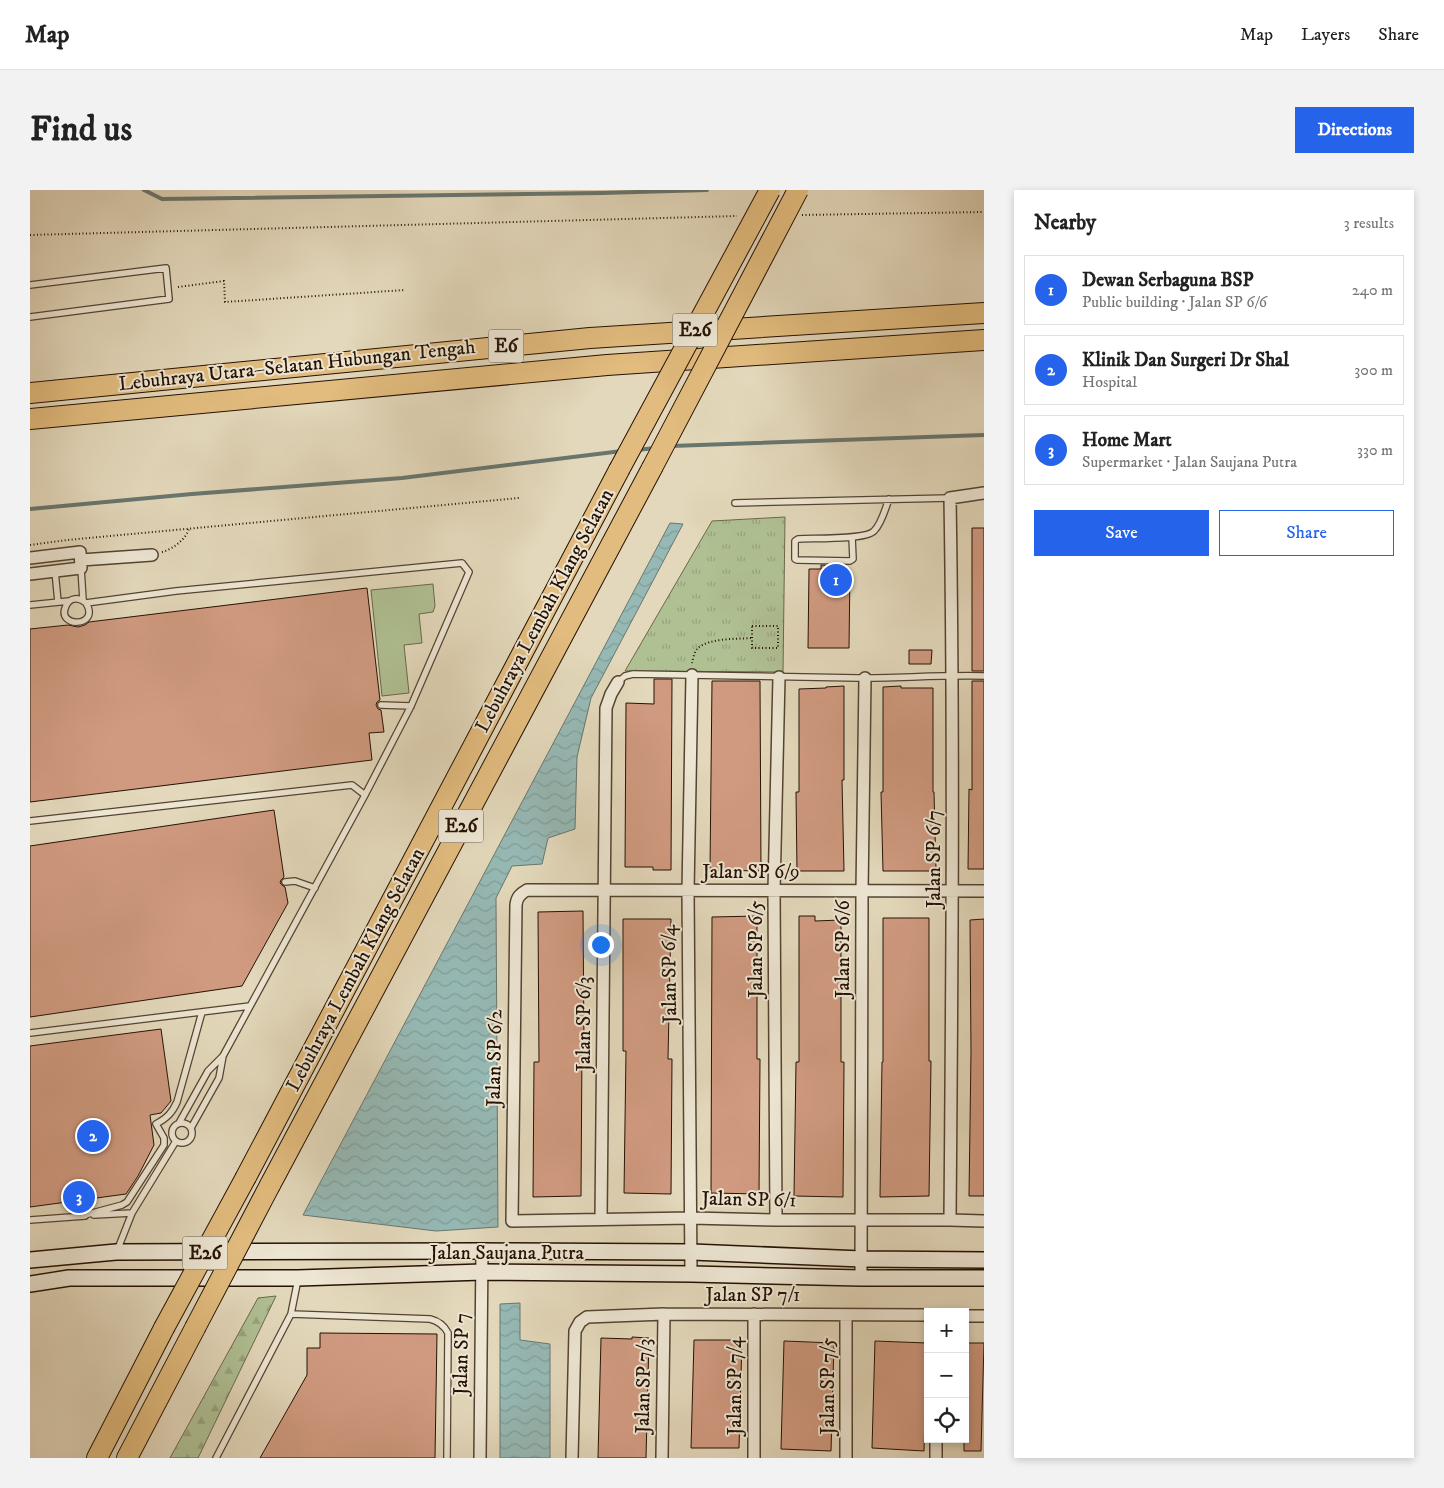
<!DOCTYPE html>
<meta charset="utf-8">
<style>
body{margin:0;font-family:"IM FELL DW Pica",serif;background:#f2f2f2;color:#222}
.controls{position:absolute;right:15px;bottom:15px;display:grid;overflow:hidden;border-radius:0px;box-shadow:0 2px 8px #0003}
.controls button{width:45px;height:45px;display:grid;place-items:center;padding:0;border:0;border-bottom:1px solid #e0e0e0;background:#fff;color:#222;font:25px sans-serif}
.you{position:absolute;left:570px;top:754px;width:18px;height:18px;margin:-12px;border:4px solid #fff;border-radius:50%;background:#1a73e8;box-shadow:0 0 0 8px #1a73e833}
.badge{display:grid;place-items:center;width:32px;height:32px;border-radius:50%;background:#2563eb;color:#fff;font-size:16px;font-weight:700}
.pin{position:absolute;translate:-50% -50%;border:2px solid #fff;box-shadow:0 1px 5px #0006}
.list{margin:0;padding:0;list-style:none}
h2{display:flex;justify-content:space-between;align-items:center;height:65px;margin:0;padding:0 20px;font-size:21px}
h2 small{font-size:16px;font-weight:400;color:#767676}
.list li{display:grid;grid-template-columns:32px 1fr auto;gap:15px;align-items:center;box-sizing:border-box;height:70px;margin:0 10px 10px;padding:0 10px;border:1px solid #e0e0e0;border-radius:0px}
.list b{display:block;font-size:19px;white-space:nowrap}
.list p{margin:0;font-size:16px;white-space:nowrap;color:#767676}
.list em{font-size:16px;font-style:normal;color:#767676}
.actions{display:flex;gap:10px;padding:15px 20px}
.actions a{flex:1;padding:11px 0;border:1px solid #2563eb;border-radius:0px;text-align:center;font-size:18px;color:#2563eb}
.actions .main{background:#2563eb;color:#fff}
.icon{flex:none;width:28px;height:28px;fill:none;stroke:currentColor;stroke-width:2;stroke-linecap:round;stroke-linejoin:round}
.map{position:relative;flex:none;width:954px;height:1268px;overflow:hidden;border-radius:0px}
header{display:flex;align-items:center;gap:30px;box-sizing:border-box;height:70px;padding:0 25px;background:#fff;border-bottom:1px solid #e0e0e0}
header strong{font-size:24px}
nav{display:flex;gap:28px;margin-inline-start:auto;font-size:18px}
.intro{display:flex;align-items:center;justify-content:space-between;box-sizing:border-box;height:120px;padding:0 30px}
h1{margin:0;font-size:35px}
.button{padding:12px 22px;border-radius:0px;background:#2563eb;color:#fff;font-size:18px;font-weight:700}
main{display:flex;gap:30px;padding:0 30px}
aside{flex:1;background:#fff;border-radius:0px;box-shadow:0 2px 8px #0003}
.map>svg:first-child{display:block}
.grass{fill:#afc093;stroke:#6a684c}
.forest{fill:url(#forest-firs);stroke:#6a684c}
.park{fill:url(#park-tufts);stroke:#6a684c}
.water{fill:url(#water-waves);stroke:#69766e}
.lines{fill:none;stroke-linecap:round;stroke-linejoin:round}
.stream{stroke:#69766e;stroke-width:4}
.building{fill:#d09a80;stroke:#251104}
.service-casing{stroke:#544332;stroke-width:8}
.minor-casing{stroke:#544332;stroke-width:14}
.secondary-casing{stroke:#251104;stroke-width:18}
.motorway-casing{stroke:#251104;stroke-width:22}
.path{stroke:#251104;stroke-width:2;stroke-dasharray:1 2.5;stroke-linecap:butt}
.service{stroke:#ede6d3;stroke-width:5.5}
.minor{stroke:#ede6d3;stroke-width:11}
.secondary{stroke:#ede6d3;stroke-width:15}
.motorway{stroke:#e2bc7e;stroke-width:20}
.motorway-bridge-casing{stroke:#251104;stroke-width:22;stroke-linecap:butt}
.motorway-bridge{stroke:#e2bc7e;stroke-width:20}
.labels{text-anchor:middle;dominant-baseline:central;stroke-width:4;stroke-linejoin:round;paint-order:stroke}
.shield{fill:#ede6d3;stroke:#615142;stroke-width:1}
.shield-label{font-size:19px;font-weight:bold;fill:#251104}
.street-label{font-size:20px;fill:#251104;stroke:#ede6d3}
</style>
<header>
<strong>Map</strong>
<nav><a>Map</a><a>Layers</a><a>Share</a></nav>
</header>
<div class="intro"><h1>Find us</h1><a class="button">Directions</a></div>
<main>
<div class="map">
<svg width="954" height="1268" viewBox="0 0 954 1268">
<defs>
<pattern id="forest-firs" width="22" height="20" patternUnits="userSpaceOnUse" patternTransform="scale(1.25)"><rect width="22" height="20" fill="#afc093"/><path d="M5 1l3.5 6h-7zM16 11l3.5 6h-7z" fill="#96a47d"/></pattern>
<pattern id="park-tufts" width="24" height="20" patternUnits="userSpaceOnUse" patternTransform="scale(1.25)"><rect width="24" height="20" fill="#afc093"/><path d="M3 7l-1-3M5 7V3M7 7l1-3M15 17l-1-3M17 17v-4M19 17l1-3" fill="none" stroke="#96a47d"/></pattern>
<pattern id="water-waves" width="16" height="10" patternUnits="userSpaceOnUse" patternTransform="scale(1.25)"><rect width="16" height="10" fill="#96b9b5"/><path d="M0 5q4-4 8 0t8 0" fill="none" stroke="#819e9a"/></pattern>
</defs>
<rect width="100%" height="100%" fill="#e3d8bb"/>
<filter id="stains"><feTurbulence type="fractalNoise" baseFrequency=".004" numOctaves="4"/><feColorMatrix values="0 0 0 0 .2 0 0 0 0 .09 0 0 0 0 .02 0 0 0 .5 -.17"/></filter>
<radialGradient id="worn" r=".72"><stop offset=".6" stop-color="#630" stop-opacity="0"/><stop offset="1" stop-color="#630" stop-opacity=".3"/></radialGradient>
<path class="grass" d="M403 394 405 416 403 422 389 424 392 453 374 455 379 503 352 506 341 400Z"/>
<path class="forest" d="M246 1106 168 1268H140L228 1108Z"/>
<path class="park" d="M755 327 753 482 595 481 682 331Z"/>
<path class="water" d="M640 333 653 334 561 508 547 567 545 639 518 648 512 674 482 676 466 708 468 1037 406 1041 273 1025Z
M490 1113V1150L520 1154V1268H470V1114Z"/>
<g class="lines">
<path class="stream" d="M114 0 132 9 572 3 677 0
M641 256 954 245
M607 260 625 258
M0 319 162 304 372 288 592 261"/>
</g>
<path class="building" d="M942 338H954V481H942Z
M791 375 810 376V379H820L819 458H778L779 379H791Z
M337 398 350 510 347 512 346 515 348 519 351 520 354 542 339 543 342 570 0 612V439L38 435 48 437 55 435 59 432Z
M879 460H902L901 474H879Z
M624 489H642L641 680H623V677H595L596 513 624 514Z
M682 491H730L731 681 680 680Z
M942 491H954V679H938L939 599 942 600Z
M814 496V590H812L814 681H767L766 602H769V499L796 498V497Z
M871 496V498H903V602H904L906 681H853L851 602H853V497Z
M244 620 254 687 251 690 250 693 253 696 255 697 258 713 212 796 0 827V656Z
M553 721 554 854H552L551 1006 503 1007 504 872H509L508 722Z
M727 726V869H730L729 1004 681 1003 682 727Z
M769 726H785V731L811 730V872H814L813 1007 764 1006 766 872H769Z
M853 728H899V871H901L899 1006 850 1007 852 872H853Z
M593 729H641L638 869H642L641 1004 594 1003 596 861H593Z
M954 729V1006H939L941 862 940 730Z
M131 839 141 911 131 923 120 925 124 955 108 986 96 1004 0 1017V856Z
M290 1143 407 1144 405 1268H230L277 1185V1158H290Z
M602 1147 619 1148 616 1268H568L571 1148 602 1149Z
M664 1150H712L709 1258H661Z
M754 1151 804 1153 801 1261 751 1259Z
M845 1151 897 1153 894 1261 842 1258Z
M937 1153H954L951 1261H934V1249H935Z"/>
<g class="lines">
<defs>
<path id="service" d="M0 95 136 78 139 109 0 127
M705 313 920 308
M822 347 823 369 820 371 767 370 765 369V351L768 349C782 348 836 350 844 341 852 333 855 319 859 309
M51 378 53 410
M25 381 28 412
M56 413C71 438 25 438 36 416 40 407 49 407 56 413L146 401 432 373 439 382 381 516 335 605 193 866
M0 415 39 411
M588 492 595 486 603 484C678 485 753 487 828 488 870 488 912 485 954 486
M351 515 381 516
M0 631 322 595 335 605
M255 692 265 691 285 698
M0 843 220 816
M142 943a10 10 0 1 1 20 0a10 10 0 1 1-20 0Z
M149 933 178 881 193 866 189 888 161 938
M64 1025 102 1023
M51 1026 92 1015 97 1012 134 955V948L126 934C137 928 142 923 147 912L172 822
M0 1030 55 1026
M87 1061 102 1023 146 951
M261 1124 400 1129C408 1131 414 1135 418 1143L417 1268
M186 1268 261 1124 268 1089"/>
<path id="minor" d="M0 368 50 362 51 378 0 384
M51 370 122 365
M954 701 497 700C490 704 487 707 486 715L482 1031 661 1028 746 1030H920L954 1031
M571 1029 576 518 581 504 588 492
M746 1030 744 701 749 487
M920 1030C922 789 924 548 920 308L954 303
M661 1084 658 701 662 485
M831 1088 832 702 835 488
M816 1125V1268
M935 1126H954
M906 1249V1268
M450 1268 452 1061
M542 1268 545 1141 550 1132 557 1127 634 1124 898 1125
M632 1268 634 1124
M724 1268V1124"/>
<path id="secondary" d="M0 1070 86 1062 452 1061 662 1062 832 1069 954 1070
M0 1094 39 1088H268L452 1082 661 1084 831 1088H954"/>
<path id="motorway" d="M0 203 560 148 954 123
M0 229 577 175 954 150
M216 987 589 280
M240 995 622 278
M67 1268 134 1138
M97 1268 165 1138"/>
</defs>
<use href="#service" class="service-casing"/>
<use href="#minor" class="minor-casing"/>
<use href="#secondary" class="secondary-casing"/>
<use href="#motorway" class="motorway-casing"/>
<path class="path" d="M772 25 954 22
M0 45 707 26
M148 97 194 91 195 112 375 100
M0 355 37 350 489 308
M132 362C143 359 155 350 159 339
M722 436H748V458H722Z
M662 473C663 469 664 462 668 458 679 448 707 449 722 448"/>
<use href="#service" class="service"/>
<use href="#minor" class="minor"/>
<use href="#secondary" class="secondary"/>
<use href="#motorway" class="motorway"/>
<defs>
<path id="motorway-bridge" d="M622 278 768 0
M589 280 740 0
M134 1138 216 987
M165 1138 240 995"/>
</defs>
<use href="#motorway-bridge" class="motorway-bridge-casing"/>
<use href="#motorway-bridge" class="motorway-bridge"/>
</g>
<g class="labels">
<g class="shield">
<rect x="642.5" y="123.5" width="45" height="33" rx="4"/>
<rect x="458.5" y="139.5" width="35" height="33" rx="4"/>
<rect x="408.5" y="619.5" width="45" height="33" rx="4"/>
<rect x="152.5" y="1046.5" width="45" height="33" rx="4"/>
</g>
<g class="shield-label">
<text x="665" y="140">E26</text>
<text x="476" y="156">E6</text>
<text x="431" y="636">E26</text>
<text x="175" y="1063">E26</text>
</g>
<g class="street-label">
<text transform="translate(267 176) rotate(-6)">Lebuhraya Utara–Selatan Hubungan Tengah</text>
<text transform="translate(515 421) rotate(-62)">Lebuhraya Lembah Klang Selatan</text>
<text transform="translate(904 669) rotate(-90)">Jalan SP 6/7</text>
<text x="721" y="682">Jalan SP 6/9</text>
<text transform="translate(726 759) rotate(-90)">Jalan SP 6/5</text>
<text transform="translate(813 759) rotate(-90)">Jalan SP 6/6</text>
<text transform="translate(326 780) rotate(-62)">Lebuhraya Lembah Klang Selatan</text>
<text transform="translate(640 784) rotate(-91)">Jalan SP 6/4</text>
<text transform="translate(554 834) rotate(-90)">Jalan SP 6/3</text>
<text transform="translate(465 868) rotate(-89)">Jalan SP 6/2</text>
<text transform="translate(719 1010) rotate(1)">Jalan SP 6/1</text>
<text x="477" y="1063">Jalan Saujana Putra</text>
<text x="723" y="1105">Jalan SP 7/1</text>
<text transform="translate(432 1164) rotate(-89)">Jalan SP 7</text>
<text transform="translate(614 1196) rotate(-89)">Jalan SP 7/3</text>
<text transform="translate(705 1196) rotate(-90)">Jalan SP 7/4</text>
<text transform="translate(798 1196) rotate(-90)">Jalan SP 7/5</text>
</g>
</g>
<rect width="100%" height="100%" filter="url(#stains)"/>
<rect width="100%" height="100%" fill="url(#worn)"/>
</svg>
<div class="controls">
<button>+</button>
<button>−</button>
<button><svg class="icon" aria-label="locate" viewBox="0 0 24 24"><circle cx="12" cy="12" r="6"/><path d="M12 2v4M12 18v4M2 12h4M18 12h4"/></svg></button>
</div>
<div class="you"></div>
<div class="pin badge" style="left:806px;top:390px">1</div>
<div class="pin badge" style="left:63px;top:946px">2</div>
<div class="pin badge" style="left:49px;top:1007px">3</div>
</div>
<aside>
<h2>Nearby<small>3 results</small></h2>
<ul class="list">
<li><span class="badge">1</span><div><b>Dewan Serbaguna BSP</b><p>Public building · Jalan SP 6/6</p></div><em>240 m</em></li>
<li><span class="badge">2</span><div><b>Klinik Dan Surgeri Dr Shal</b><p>Hospital</p></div><em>300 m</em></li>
<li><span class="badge">3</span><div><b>Home Mart</b><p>Supermarket · Jalan Saujana Putra</p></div><em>330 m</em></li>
</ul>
<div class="actions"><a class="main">Save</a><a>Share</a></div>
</aside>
</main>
